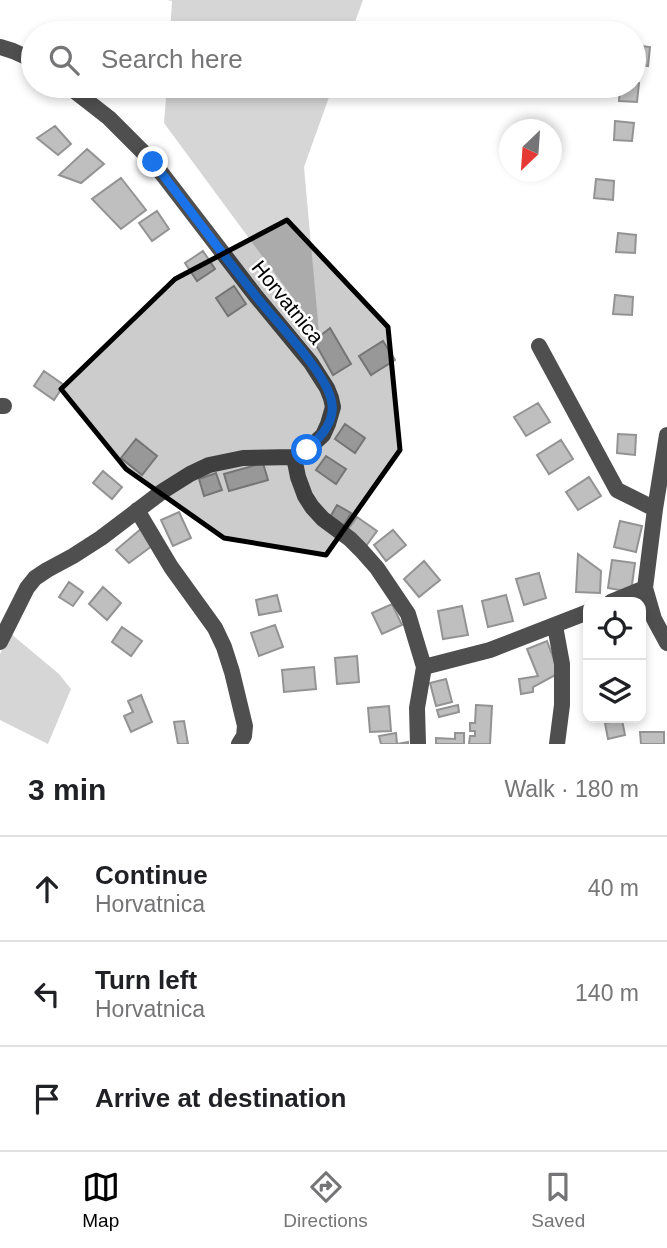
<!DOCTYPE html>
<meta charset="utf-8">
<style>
body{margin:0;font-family:Helvetica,sans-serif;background:#f2f2f2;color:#202124}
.controls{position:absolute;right:21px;bottom:21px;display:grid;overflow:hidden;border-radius:14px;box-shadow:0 4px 10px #0003}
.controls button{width:63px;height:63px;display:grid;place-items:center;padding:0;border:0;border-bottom:2px solid #e0e0e0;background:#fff;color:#202124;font:35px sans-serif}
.compass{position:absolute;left:499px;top:119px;width:63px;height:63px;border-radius:50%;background:#fff;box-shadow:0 4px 10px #0003;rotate:205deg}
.stop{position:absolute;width:21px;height:21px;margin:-16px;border:5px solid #1a73e8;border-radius:50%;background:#fff}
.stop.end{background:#1a73e8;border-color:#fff;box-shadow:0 2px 7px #0008}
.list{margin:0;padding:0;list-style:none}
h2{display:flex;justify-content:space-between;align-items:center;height:91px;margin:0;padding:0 28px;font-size:30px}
h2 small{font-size:23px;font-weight:400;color:#757577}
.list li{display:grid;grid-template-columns:46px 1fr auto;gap:21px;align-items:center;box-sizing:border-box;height:105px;padding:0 28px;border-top:2px solid #e0e0e0}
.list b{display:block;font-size:26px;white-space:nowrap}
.list p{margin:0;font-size:23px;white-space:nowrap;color:#757577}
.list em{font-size:23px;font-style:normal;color:#757577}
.icon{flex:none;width:38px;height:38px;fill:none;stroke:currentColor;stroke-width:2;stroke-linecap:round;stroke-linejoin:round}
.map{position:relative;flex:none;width:667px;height:744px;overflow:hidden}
.search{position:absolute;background:#fff;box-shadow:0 4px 10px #0003;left:21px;right:21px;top:21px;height:77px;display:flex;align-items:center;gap:18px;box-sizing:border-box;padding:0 24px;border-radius:38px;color:#757577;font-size:26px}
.sheet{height:406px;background:#fff}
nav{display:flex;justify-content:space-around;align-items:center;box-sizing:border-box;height:98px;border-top:2px solid #e0e0e0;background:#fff;font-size:19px;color:#757577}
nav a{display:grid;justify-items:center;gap:4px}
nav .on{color:#000}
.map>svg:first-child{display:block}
.green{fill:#d6d6d6}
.building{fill:#bfbfbf;stroke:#939393;stroke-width:2}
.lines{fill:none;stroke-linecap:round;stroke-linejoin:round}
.minor{stroke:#4f4f4f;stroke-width:16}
.route{stroke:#1a73e8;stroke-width:9}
.marked{fill:#000;fill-opacity:0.2;stroke:#000;stroke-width:5;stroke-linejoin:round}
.labels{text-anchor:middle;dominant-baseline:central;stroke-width:5;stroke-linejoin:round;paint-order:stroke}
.street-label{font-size:21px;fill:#000;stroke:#fff}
</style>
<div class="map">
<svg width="667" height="744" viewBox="0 0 667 744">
<rect width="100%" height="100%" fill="#fff"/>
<path class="green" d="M167 0H363L351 33H170L172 1Z
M167 86H333L304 167 319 333 164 123Z
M10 633 59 674 71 689 48 744 0 720V654Z"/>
<path class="building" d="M634 45 650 47 648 66 634 64Z
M634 83H639L637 102 619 101 620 86H634Z
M615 121 634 123 632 141 614 140Z
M55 126 71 144 58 155 37 138Z
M87 149 104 164 81 183 59 175Z
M121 178 146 210 121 229 92 199Z
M596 179 614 181 613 200 594 198Z
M157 211 169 229 152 241 139 223Z
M618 233 636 235 635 253 616 252Z
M203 251 215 269 197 281 185 263Z
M234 286 246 304 228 316 216 298Z
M615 295 633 297 632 315 613 314Z
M330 328 351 364 333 375 314 341Z
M383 341 395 360 371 375 359 356Z
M44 371 64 385 54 400 34 386Z
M538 403 550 422 526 436 514 417Z
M345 424 365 438 355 453 335 439Z
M618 434 636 435 635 455 617 453Z
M136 439 157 456 142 475 121 458Z
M561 440 573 459 549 474 537 455Z
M326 456 346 469 336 484 316 470Z
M263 463 268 480 229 491 224 474Z
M103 471 122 487 112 499 93 483Z
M216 473 222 490 204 496 199 479Z
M589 477 601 496 578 510 566 492Z
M337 505 351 513 343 527 329 519Z
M179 512 191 538 173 546 161 520Z
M357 517 377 531 366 546 346 532Z
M620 521 642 526 636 552 614 547Z
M142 528 152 546 129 563 116 550Z
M393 530 406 545 386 561 374 545Z
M578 554 601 571 600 593 576 592Z
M612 560 635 563 631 592 608 588Z
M424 561 440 580 419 597 404 579Z
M539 573 546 598 524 605 516 579Z
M69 582 83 592 73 606 59 597Z
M103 587 121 603 107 620 89 604Z
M277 595 281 611 259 615 256 600Z
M506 595 513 621 488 627 482 601Z
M392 604 402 625 382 634 372 613Z
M462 606 468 635 443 639 438 611Z
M275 625 283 647 259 656 251 633Z
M122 627 142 641 131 656 112 642Z
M547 641 559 673 533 687V692L521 694 519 679 538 676 527 649Z
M357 656 359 682 337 684 335 658Z
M314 667 316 689 284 692 282 670Z
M446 679 452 702 436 706 430 683Z
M141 695 152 722 131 732 124 716 133 712 128 701Z
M458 705 459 712 439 717 437 710Z
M476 705 492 706 490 744H469L470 736H475V731H470V723H475Z
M389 706 391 731 370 732 368 708Z
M622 720 625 735 608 739 605 723Z
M184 721 188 744H178L174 722Z
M640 732H664V744H641Z
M396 733 397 744 408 742V744H381L379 736Z
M455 733H464V744H436V738L455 739Z"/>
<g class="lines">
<path class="minor" d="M0 47 13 51 33 60
M539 346 617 490 655 509
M0 406H4
M667 435 655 509 645 588 654 619 667 643
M294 457 298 477 305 496 312 507 323 519 350 539 361 550 377 568 408 614 424 667 417 708 418 744
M137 510 171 567 215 628 224 647 232 672 245 726 244 736 239 744
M611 602 645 588
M555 626 562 664V705L557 744
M0 642 27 588 35 578 47 570 73 556 101 538 163 491 190 474 209 465 243 458 294 457 307 450 323 435 328 424 333 407 331 398 327 388 311 363 255 295 153 162 109 118 68 86
M424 667 490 650 588 612"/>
</g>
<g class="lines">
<path class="route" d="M153 162C187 206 220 251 255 295 275 321 324 370 331 399 337 420 321 437 307 450"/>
</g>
<path class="marked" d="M287 220 388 327 400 450 326 555 224 538 126 469 61 389 175 279Z"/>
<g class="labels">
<g class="street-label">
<text transform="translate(288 302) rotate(51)">Horvatnica</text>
</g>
</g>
</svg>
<div class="controls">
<button><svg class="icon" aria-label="locate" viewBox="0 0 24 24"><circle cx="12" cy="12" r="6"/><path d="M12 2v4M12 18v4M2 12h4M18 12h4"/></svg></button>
<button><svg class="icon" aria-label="layers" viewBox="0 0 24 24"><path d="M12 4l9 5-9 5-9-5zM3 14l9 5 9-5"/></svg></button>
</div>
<svg class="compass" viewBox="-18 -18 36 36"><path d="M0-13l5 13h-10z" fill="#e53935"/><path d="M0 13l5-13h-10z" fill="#757577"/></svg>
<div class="stop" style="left:307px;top:450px"></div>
<div class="stop end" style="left:153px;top:162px"></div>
<div class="search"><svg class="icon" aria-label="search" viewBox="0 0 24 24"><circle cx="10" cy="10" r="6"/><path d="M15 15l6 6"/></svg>Search here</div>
</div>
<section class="sheet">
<h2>3 min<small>Walk · 180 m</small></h2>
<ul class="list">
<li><svg class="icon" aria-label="ahead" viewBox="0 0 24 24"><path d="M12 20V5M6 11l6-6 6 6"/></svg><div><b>Continue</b><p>Horvatnica</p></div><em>40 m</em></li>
<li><svg class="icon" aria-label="left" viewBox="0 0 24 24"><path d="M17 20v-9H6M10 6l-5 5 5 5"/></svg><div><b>Turn left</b><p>Horvatnica</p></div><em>140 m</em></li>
<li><svg class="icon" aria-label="arrive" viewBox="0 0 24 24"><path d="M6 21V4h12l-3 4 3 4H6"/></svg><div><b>Arrive at destination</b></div></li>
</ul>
</section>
<nav>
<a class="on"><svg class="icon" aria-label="map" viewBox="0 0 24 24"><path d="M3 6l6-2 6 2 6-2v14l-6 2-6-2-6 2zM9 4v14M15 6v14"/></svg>Map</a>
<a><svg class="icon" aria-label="directions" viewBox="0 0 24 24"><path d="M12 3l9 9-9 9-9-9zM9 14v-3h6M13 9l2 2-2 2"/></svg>Directions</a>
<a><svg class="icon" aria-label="saved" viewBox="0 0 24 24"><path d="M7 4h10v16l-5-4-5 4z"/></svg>Saved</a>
</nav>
